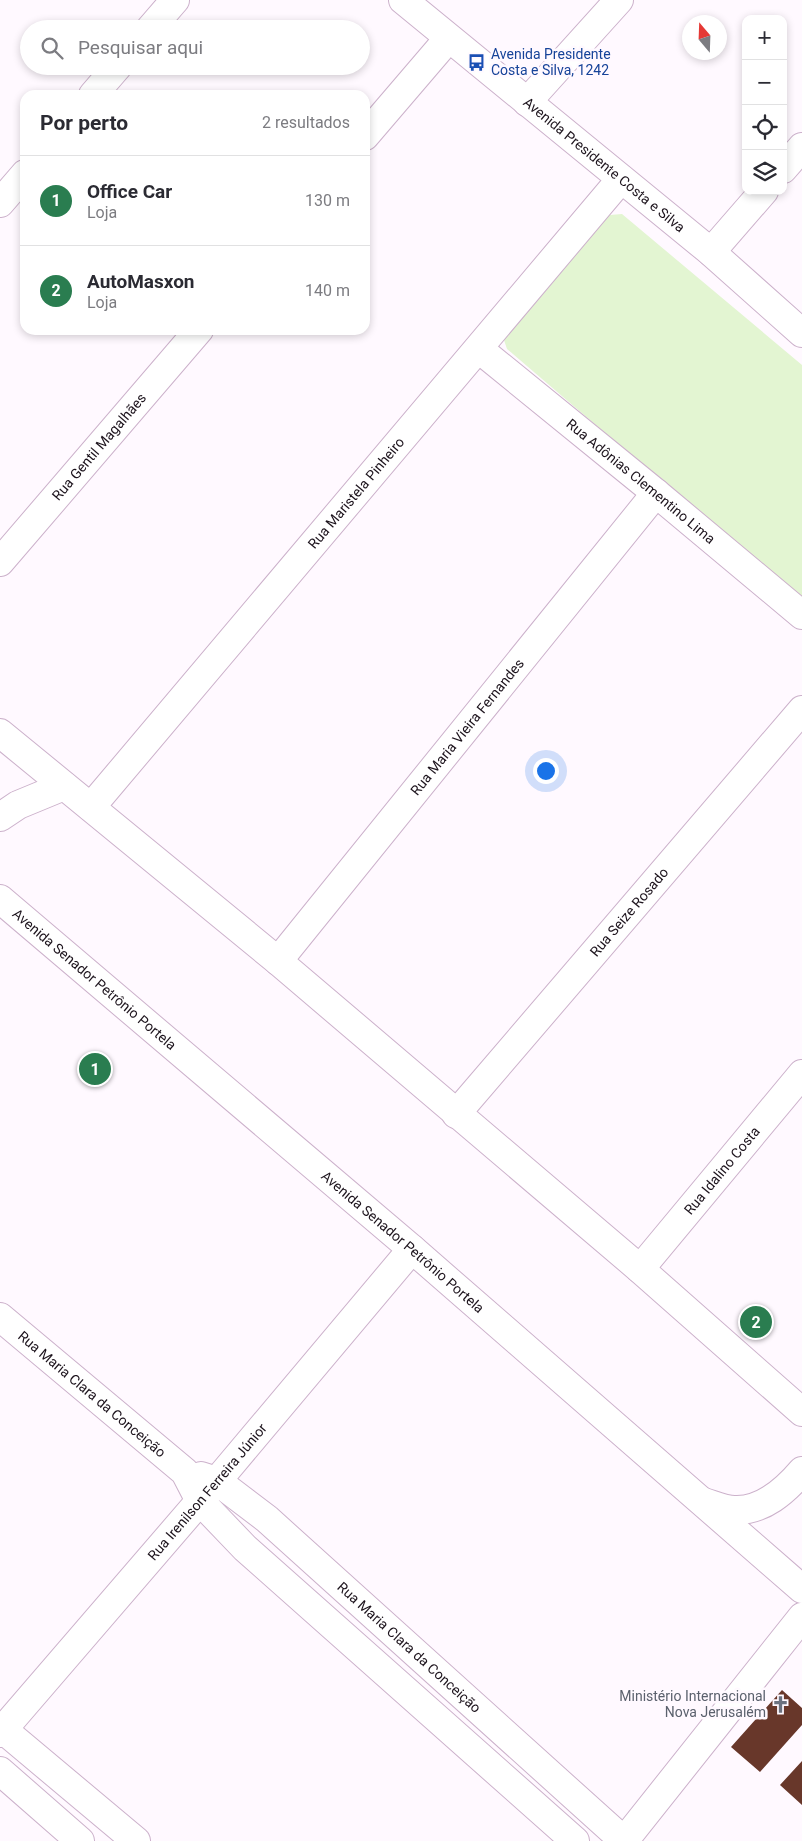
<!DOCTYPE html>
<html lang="pt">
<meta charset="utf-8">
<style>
body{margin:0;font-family:Roboto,sans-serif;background:#f7f7f7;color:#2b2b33}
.controls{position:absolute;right:15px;top:15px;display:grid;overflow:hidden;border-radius:10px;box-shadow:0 2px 8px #0003}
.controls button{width:45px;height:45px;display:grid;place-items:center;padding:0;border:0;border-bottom:1px solid #e1e1e2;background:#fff;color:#2b2b33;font:25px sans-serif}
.compass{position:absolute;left:682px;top:15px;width:45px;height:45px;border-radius:50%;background:#fff;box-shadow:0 2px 8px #0003;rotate:341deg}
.you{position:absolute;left:545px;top:770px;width:18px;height:18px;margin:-12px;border:4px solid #fff;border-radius:50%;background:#1a73e8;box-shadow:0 0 0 8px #1a73e833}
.badge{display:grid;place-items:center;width:32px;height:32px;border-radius:50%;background:#2a7d50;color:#fff;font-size:16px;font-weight:700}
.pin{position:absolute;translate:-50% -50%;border:2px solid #fff;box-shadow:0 1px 5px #0006}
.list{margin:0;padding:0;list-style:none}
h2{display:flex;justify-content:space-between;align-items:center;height:65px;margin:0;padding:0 20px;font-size:21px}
h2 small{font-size:16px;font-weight:400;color:#7c7c81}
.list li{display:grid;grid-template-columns:32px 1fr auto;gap:15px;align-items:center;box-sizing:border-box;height:90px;padding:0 20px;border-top:1px solid #e1e1e2}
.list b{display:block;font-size:19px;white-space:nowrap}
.list p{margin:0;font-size:16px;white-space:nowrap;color:#7c7c81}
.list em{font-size:16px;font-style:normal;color:#7c7c81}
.icon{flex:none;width:28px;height:28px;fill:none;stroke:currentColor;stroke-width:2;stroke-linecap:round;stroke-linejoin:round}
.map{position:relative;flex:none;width:802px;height:1841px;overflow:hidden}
.search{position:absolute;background:#fff;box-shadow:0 2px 8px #0003;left:20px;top:20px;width:350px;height:55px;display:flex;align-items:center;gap:12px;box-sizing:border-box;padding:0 18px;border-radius:28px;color:#7c7c81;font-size:19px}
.panel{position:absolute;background:#fff;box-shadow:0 2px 8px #0003;left:20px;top:90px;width:350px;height:245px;border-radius:15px}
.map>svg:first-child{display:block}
.green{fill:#e3f5d2}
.building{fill:#68372a}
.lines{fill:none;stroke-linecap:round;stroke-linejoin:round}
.minor-casing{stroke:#ccb1cb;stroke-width:30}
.tertiary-casing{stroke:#ccb1cb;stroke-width:30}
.minor{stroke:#fff;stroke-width:28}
.tertiary{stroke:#fff;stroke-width:28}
.labels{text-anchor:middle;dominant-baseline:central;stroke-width:5;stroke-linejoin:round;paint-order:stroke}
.transit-label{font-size:14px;fill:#164399;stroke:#fff9ff;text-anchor:start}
.street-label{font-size:14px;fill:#1c131c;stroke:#fff9ff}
.worship-label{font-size:14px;fill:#5b616d;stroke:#fff9ff;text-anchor:end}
</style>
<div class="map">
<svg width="802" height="1841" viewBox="0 0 802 1841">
<rect width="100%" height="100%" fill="#fff9ff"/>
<path class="green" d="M622 214 802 365V602L507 349 503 337 596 224 610 215Z"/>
<path class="building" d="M782 1690 802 1708V1725L760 1772 731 1747Z
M802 1761V1805L780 1785Z"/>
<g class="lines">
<defs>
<g id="minor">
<path id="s1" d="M403 0 711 252 802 333"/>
<path d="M150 29 175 0"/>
<path d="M93 95 118 66"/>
<path d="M527 102 619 0"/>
<path d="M365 136 448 39"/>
<path d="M783 169 802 147"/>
<path d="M0 203 25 174"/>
<path d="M711 252 764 191"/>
<path id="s2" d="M479 349 656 493 802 615"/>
<path id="s3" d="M0 562 199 330"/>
<path id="s4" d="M91 807 621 179"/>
<path id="s5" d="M278 961 656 493"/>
<path id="s6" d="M456 1114 802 710"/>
<path id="s7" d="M640 1269 802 1074"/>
<path id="s8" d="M0 1317 185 1472 200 1501 245 1548 575 1841"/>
<path id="s9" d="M201 1476 217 1481 267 1519 624 1841"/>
<path d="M0 1727 136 1841"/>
<path id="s10" d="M0 1733 217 1481 412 1249"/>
<path d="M0 1771 80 1841"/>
<path d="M624 1841 802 1617"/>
</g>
<g id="tertiary">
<path d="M0 733 278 961 640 1269 802 1412"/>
<path d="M0 817 18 805 64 786"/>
<path id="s11" d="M0 899 412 1249 802 1589"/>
<path d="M704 1502C714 1505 725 1510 735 1510 763 1511 785 1491 802 1471"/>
</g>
</defs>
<use href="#minor" class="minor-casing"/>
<use href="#tertiary" class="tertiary-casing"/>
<use href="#minor" class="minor"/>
<use href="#tertiary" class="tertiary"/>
</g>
<defs>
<symbol id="bus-bare" viewBox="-9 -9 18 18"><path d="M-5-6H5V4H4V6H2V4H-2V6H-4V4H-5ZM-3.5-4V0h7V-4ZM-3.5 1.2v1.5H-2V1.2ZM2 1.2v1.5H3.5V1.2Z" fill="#1a4fb4" stroke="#fff9ff" stroke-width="2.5" paint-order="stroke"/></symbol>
<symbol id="church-bare" viewBox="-9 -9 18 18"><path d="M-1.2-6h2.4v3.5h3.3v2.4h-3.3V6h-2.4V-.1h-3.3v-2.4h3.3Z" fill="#6b7280" stroke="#fff9ff" stroke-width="2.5" paint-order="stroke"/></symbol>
</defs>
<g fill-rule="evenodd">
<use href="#bus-bare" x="464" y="50" width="25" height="25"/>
<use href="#church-bare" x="768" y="1692" width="25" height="25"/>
</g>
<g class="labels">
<g class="transit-label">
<text x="491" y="54">Avenida Presidente<tspan x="491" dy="16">Costa e Silva, 1242</tspan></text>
</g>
<g class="street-label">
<text stroke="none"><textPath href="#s1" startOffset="260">Avenida Presidente Costa e Silva</textPath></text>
<text stroke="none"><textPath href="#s3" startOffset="152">Rua Gentil Magalhães</textPath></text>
<text stroke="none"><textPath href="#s2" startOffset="209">Rua Adônias Clementino Lima</textPath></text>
<text stroke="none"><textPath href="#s4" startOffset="411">Rua Maristela Pinheiro</textPath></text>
<text stroke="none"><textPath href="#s5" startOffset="301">Rua Maria Vieira Fernandes</textPath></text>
<text stroke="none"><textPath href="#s6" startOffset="266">Rua Seize Rosado</textPath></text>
<text stroke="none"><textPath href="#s11" startOffset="124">Avenida Senador Petrônio Portela</textPath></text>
<text stroke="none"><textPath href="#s7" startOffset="128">Rua Idalino Costa</textPath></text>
<text stroke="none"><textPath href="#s11" startOffset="529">Avenida Senador Petrônio Portela</textPath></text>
<text stroke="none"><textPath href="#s8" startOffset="120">Rua Maria Clara da Conceição</textPath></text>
<text stroke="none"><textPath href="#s10" startOffset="318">Rua Irenilson Ferreira Júnior</textPath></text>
<text stroke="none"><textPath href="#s9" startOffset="271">Rua Maria Clara da Conceição</textPath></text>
</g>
<g class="worship-label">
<text x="766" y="1696">Ministério Internacional<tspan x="766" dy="16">Nova Jerusalém</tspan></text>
</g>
</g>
</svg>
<div class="controls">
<button>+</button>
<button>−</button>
<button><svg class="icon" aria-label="locate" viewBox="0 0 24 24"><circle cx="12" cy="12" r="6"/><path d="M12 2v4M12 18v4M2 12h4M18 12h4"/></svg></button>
<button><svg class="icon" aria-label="layers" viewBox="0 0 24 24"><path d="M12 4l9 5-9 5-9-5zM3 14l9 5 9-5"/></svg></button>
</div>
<svg class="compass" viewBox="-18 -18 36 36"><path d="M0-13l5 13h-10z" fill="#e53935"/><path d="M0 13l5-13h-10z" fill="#7c7c81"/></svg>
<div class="you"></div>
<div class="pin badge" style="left:95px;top:1069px">1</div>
<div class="pin badge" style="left:756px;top:1322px">2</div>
<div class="search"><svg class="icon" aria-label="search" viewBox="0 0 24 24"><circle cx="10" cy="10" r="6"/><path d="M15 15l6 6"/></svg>Pesquisar aqui</div>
<section class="panel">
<h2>Por perto<small>2 resultados</small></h2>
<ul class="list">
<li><span class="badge">1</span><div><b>Office Car</b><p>Loja</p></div><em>130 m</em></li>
<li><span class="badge">2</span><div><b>AutoMasxon</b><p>Loja</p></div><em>140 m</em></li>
</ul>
</section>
</div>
